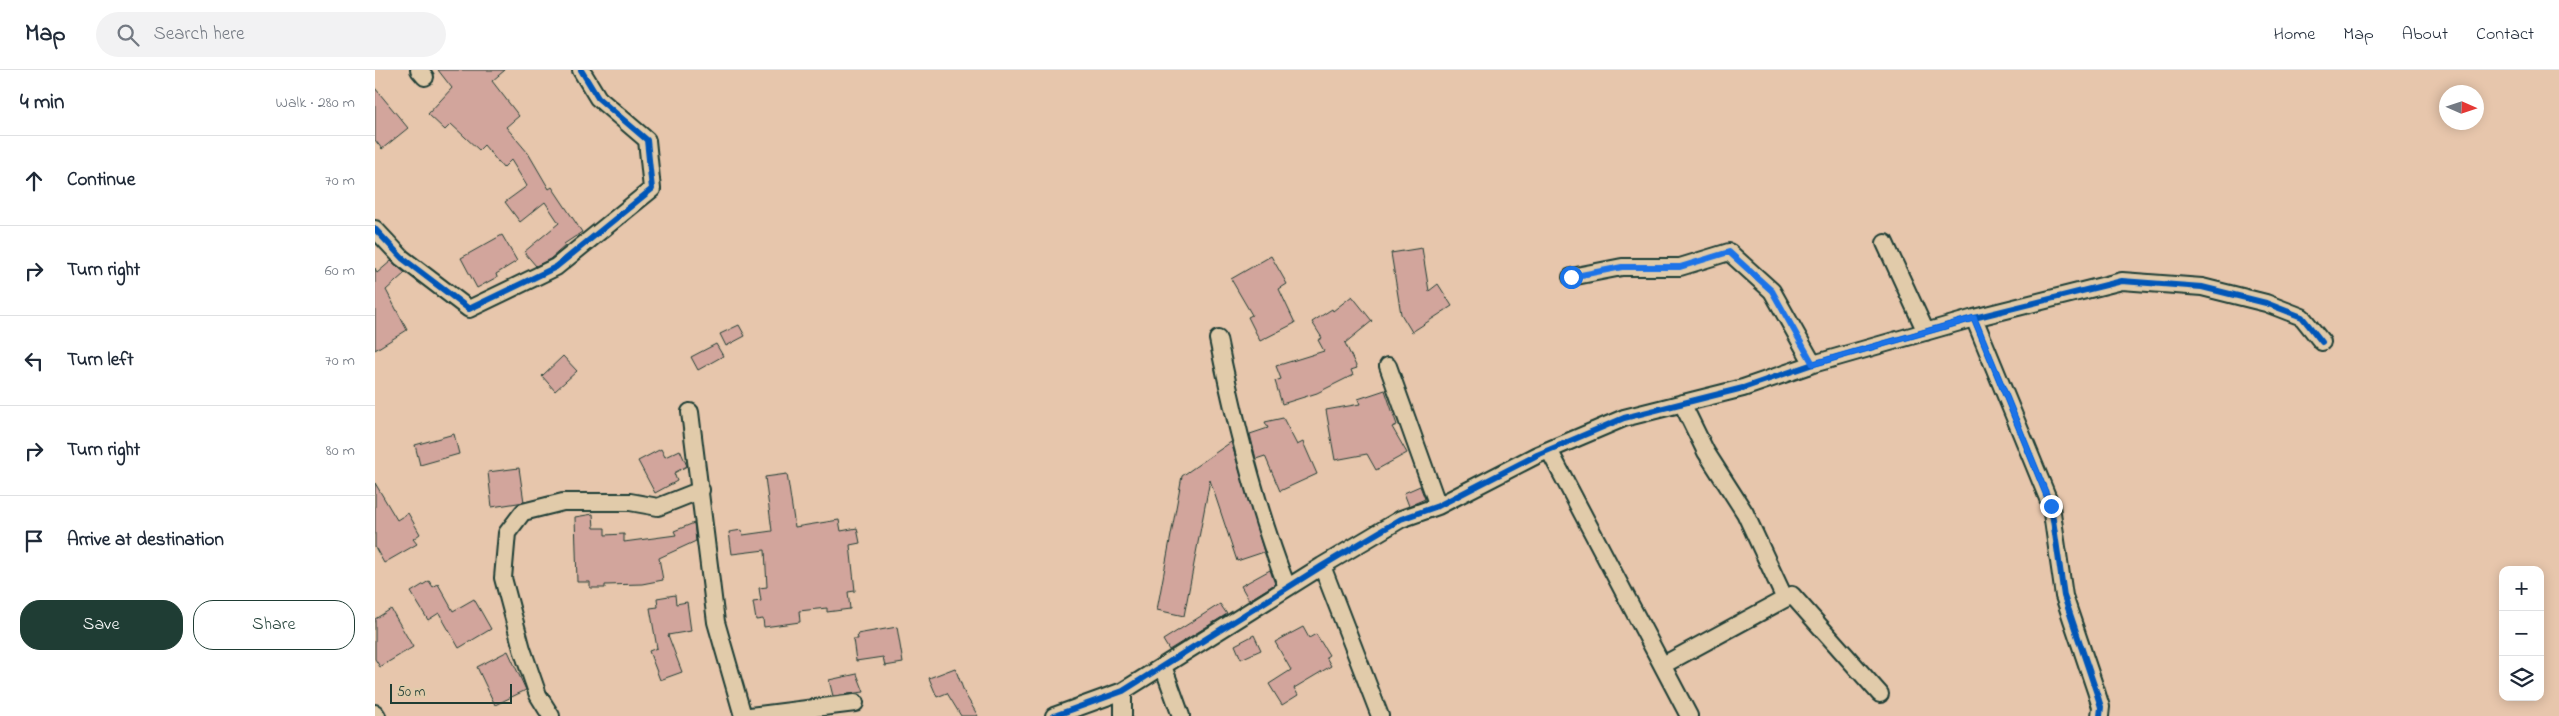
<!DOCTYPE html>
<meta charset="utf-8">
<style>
body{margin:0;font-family:"Indie Flower",sans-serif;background:#f2f2f3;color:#1f2937}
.controls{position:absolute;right:15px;bottom:15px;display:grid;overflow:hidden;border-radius:10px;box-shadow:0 2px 12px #0003}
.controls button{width:45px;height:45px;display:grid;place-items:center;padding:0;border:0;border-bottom:1px solid #e0e1e3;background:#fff;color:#1f2937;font:25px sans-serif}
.compass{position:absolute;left:2064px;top:15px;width:45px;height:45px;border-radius:50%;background:#fff;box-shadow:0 2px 12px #0003;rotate:93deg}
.scale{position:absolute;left:15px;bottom:12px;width:122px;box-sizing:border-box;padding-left:5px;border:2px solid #1f3d34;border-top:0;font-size:14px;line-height:18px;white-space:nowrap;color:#1f3d34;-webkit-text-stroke:4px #e1cbaa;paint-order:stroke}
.stop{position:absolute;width:15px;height:15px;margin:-11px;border:4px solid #1a73e8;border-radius:50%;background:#fff}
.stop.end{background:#1a73e8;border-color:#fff;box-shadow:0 1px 5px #0008}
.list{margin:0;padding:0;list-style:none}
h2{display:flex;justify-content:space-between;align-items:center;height:65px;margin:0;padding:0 20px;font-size:21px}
h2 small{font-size:16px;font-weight:400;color:#747a83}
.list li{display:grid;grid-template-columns:32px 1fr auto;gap:15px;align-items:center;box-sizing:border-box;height:90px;padding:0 20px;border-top:1px solid #e0e1e3}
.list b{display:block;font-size:19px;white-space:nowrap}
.list em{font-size:16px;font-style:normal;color:#747a83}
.actions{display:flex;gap:10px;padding:15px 20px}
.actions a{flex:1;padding:11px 0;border:1px solid #1f3d34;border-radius:20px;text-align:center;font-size:18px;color:#1f3d34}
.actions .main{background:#1f3d34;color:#fff}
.icon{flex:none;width:28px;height:28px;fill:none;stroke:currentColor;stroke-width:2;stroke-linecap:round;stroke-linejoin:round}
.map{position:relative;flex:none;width:2184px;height:646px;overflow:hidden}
header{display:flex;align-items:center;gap:30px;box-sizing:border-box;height:70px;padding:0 25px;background:#fff;border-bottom:1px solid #e0e1e3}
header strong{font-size:24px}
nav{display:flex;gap:28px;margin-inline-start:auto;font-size:18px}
.search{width:350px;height:45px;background:#f2f2f3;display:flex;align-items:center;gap:12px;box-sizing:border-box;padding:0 18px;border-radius:28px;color:#747a83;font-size:19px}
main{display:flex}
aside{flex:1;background:#fff}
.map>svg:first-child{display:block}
.building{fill:#d2a59c;stroke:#1f3d34}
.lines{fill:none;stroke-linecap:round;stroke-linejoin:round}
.minor-casing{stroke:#1f3d34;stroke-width:20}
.minor{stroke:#e1cbaa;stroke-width:16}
.cycleway-casing{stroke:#e1cbaa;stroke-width:9}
.cycleway{stroke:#0057b8;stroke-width:6}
.route{stroke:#1a73e8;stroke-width:6}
</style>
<header>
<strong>Map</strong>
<div class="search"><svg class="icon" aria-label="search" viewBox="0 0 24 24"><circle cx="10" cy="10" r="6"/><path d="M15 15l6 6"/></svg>Search here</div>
<nav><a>Home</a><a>Map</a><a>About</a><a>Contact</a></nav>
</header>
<main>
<aside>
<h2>4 min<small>Walk · 280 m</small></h2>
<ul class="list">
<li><svg class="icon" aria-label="ahead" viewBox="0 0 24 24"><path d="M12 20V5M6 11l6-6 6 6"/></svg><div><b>Continue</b></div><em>70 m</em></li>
<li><svg class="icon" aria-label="right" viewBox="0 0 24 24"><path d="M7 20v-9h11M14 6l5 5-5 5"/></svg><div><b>Turn right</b></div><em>60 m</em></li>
<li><svg class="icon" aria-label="left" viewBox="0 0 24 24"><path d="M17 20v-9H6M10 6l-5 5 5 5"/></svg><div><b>Turn left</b></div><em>70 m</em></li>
<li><svg class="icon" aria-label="right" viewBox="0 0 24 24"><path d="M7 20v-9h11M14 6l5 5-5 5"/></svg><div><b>Turn right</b></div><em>80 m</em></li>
<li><svg class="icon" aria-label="arrive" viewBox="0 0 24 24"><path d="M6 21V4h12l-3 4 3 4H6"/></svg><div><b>Arrive at destination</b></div></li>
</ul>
<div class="actions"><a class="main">Save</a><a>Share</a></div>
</aside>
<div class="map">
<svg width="2184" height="646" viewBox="0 0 2184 646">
<rect width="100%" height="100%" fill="#e7c6ac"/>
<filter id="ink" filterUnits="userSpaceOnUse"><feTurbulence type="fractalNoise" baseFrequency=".02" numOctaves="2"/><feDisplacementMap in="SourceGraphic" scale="10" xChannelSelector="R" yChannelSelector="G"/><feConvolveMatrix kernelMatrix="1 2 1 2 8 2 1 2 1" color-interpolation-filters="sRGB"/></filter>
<g filter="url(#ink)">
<path class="building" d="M63 0H130L117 11 144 46 131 57 153 83 174 119 177 117 207 162 189 174 190 176 175 189 161 196 149 182 184 153 170 132 145 152 130 132 152 116 136 90 128 98 109 75 104 80 76 54 70 60 53 44 77 18Z
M0 18 33 58 7 79 0 70Z
M127 165 142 191 121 204 122 207 102 218 86 188Z
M1047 178 1054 221 1063 214 1077 236 1037 262 1026 244 1016 183Z
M896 186 912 214 904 219 920 253 885 271 873 247 877 245 856 209Z
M16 191 30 203 11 220 32 260 0 280V198L2 203Z
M977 226 997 251 970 273 982 298 976 300 978 305 942 323 907 334 900 311 906 309 901 296 949 281 943 270 947 268 937 252 957 239 958 241Z
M364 255 370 266 351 276 345 264Z
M341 274 348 286 323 300 316 287Z
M188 286 202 301 180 321 167 306Z
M1010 320 1022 355 1017 357 1032 383 1001 400 992 384 960 390 951 340 985 334 983 329Z
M908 348 922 375 928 372 942 404 905 421 890 386 881 389 875 364 893 358 890 352Z
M79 364 84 384 45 395 40 375Z
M856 372 889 482 862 491 835 410 809 546 782 540 807 406Z
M286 379 290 387 305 380 312 396 299 403 302 411 280 423 263 391Z
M144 398 149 432 117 437 113 402Z
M412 404 420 457 464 450 466 461 482 458 485 473 475 475 480 521 473 522 475 539 452 542V538L424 541 425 552 389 557 388 549 381 550 378 532 386 531 384 518 392 517 390 480 357 484 354 462 367 460 368 465 397 461 390 407Z
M0 413 22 450 33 443 45 464 38 469 42 474 9 493 0 477Z
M1045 416 1050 429 1034 436 1029 423Z
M218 444 219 458H230V465L249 464V472L301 465 299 461 319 453 321 471 284 488 288 510 267 514 230 515V518H215V512H202L200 447Z
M895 500 900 514 874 530 866 516Z
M54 511 58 517 63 514 78 541 99 529 116 559 84 578 64 543 53 550 36 522Z
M300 525 301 534 312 532 316 561 293 565 307 602 285 610 274 581 282 578 275 538 283 537 282 528Z
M845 534 852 544 794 580 788 570Z
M16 539 38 577 5 597 0 589V549Z
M522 557 528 593 510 596 508 587 481 591 478 569H483L482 564Z
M928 557 934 568 941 564 954 585 951 587 956 596 919 618 923 625 907 635 894 614 916 600 900 572Z
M879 565 886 580 866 589 860 575Z
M133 581 151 620 120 635 102 597Z
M580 598 590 624 603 646H586L572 623 562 627 554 608Z
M482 604 489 622 458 626 454 610Z"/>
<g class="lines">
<defs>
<path id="minor" d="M44 0 50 7
M0 159 27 188 94 239 181 197 277 119 272 70 223 28 206 0
M1510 173 1551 262
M1196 207 1247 197H1305L1354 182 1397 221 1438 294
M1599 248 1676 436 1689 526 1721 621 1726 637 1725 646
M843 269C860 353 881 437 912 517
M1013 296 1063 436
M1307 333 1331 382 1370 443 1410 529
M315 342 341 552 368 646
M1174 380 1314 646
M947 496 1005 646
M1288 595 1417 525 1505 624
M788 596 806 646
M748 621V646
M0 643 2 646
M176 646 163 625 147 579 128 508 132 463 148 442 188 432H255L283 437 326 420
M375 646 480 633
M679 646 748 621 947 496 1026 449 1063 436 1162 385 1249 348 1368 318 1438 294 1599 248 1747 211 1827 217 1891 233 1927 247 1947 272"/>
</defs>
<use href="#minor" class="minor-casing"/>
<use href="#minor" class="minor"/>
<defs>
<path id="cycleway" d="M0 159 27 188 94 239 181 197 277 119 272 70 223 28 206 0
M1599 248 1676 436 1689 526 1721 621 1726 637 1725 646
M679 646 748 621 947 496 1026 449 1063 436 1162 385 1249 348 1368 318 1438 294 1599 248 1747 211 1827 217 1891 233 1927 247 1947 272"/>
</defs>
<use href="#cycleway" class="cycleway-casing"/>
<use href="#cycleway" class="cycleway"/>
</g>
</g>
<g class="lines" filter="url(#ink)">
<path class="route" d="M1196 207 1247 197H1305L1354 182 1397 221 1438 294 1599 248 1676 436"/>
</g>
</svg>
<div class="controls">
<button>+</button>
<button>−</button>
<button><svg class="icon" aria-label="layers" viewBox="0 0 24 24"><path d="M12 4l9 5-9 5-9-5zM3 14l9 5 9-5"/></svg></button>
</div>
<svg class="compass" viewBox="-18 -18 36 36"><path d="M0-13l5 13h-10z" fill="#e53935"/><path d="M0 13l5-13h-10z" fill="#747a83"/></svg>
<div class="scale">50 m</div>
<div class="stop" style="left:1196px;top:207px"></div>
<div class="stop end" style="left:1676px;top:436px"></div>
</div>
</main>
